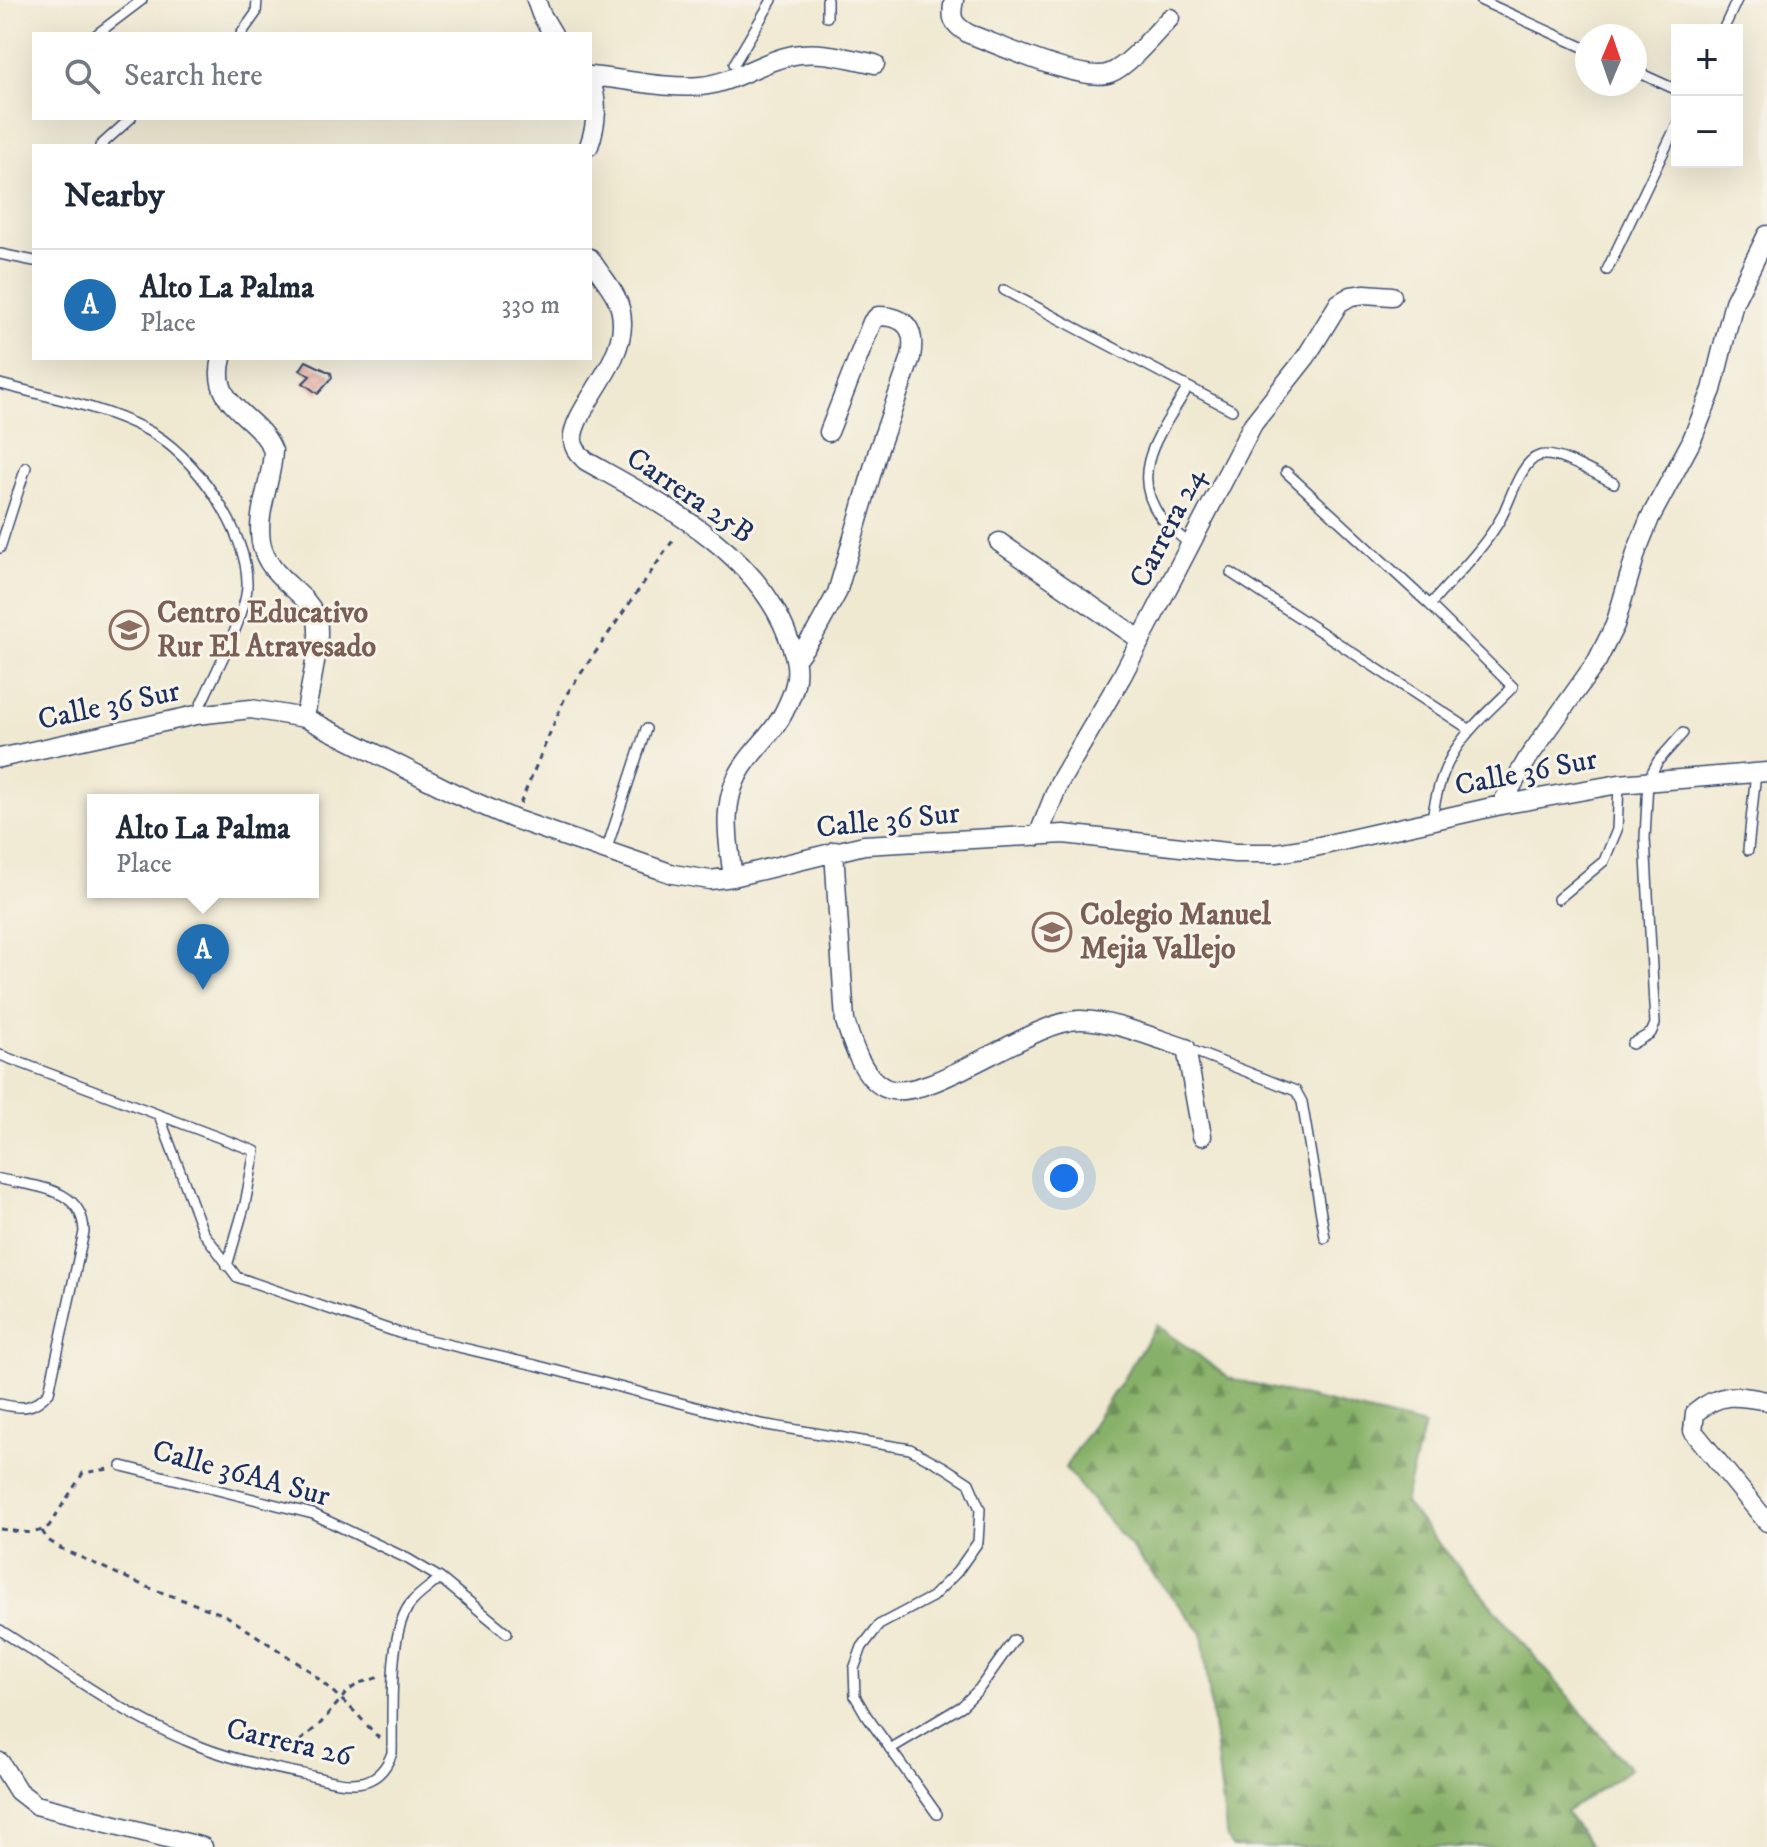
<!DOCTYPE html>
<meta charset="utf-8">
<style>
body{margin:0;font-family:"IM FELL DW Pica",serif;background:#f6f6f7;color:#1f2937}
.controls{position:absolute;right:24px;top:24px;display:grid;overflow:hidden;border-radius:0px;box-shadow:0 8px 32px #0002}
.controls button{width:72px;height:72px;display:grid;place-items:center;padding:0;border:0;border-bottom:2px solid #e0e1e3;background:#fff;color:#1f2937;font:40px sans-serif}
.compass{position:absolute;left:1575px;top:24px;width:72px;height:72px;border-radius:50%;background:#fff;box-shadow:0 8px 32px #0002;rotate:2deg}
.you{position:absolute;left:1064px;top:1178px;width:28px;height:28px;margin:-20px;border:6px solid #fff;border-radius:50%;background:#1a73e8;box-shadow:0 0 0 12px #1a73e833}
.badge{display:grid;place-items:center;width:52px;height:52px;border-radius:50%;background:#1f6fb2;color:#fff;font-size:26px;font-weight:700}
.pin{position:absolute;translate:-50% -66px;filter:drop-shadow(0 2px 4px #0008)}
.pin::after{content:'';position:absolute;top:42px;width:28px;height:24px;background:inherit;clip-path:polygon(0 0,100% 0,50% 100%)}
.popup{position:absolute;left:87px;top:794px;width:232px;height:104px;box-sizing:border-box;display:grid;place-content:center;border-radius:0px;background:#fff;filter:drop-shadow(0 2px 6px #0005);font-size:26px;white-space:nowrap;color:#747a83}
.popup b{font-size:30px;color:#1f2937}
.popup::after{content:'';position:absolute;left:50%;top:100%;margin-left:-16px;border:16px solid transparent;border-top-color:#fff}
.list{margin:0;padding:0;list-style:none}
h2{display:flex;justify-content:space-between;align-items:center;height:104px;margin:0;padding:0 32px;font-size:34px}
h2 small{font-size:26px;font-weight:400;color:#747a83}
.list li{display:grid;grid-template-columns:52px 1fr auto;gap:24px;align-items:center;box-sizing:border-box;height:112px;padding:0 32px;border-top:2px solid #e0e1e3}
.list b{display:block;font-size:30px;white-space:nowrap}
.list p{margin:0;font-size:26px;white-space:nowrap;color:#747a83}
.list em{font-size:26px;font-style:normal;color:#747a83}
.icon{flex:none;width:44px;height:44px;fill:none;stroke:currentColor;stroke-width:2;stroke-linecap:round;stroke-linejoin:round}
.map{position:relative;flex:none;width:1767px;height:1847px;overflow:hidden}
.search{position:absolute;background:#fff;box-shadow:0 8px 32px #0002;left:32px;top:32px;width:560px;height:88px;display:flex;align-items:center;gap:20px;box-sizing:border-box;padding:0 28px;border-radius:0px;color:#747a83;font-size:30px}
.panel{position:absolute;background:#fff;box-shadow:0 8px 32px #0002;left:32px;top:144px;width:560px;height:216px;border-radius:0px}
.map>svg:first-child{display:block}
.forest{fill:url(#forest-firs);stroke:#517063;stroke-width:2}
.building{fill:url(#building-cross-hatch)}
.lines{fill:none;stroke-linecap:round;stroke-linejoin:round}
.service-casing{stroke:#3b4b6f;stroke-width:12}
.minor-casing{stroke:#3b4b6f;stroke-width:21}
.path{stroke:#3b4b6f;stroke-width:3;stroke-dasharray:6 6;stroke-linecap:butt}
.service{stroke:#fff;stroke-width:9}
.minor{stroke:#fff;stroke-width:18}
.labels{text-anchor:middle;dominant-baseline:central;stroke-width:6;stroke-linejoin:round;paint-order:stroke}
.street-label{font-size:30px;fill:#1b2f5e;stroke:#f7f3e8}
.education-label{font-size:30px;font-weight:bold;fill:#785e54;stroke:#f7f3e8;text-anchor:start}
</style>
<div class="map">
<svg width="1767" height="1847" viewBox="0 0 1767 1847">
<defs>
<pattern id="forest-firs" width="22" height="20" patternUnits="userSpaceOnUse" patternTransform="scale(2)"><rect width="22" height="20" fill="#87b168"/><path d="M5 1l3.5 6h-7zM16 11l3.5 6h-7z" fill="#6e9059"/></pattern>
<pattern id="building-cross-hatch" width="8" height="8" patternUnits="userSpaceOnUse" patternTransform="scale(2)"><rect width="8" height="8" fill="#e9a097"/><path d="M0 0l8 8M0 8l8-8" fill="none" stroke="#bc837e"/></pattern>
</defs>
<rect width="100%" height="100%" fill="#f7f3e8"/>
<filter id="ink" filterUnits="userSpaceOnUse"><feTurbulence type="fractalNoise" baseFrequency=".0125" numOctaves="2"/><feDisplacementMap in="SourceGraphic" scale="16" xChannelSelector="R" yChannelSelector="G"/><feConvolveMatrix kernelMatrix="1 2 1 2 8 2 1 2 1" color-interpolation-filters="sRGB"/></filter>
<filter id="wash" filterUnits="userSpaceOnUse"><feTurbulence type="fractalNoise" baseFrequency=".006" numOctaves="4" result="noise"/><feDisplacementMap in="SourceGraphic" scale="32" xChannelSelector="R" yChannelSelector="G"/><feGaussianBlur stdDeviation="1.8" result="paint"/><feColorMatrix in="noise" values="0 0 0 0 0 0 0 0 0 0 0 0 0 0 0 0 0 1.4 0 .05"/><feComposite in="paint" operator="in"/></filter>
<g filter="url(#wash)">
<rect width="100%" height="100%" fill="#f0e9d2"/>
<path class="forest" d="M1157 1325 1229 1378 1424 1426 1404 1502 1630 1769 1566 1812 1591 1847H1232L1227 1839 1202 1633 1065 1468Z"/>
<g id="blocks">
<path class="building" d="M306 361 331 373 332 378 318 394 303 383 310 376 300 370Z"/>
</g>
</g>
<g filter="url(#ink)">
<use href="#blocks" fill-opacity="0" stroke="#3b4b6f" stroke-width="2"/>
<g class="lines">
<defs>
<path id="service" d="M1480 0 1587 49
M827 17V0
M1723 30 1737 0
M97 34 142 0
M241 34 256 13 257 0
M734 64 772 0
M1635 71 1677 90
M100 146 131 118
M0 254 34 261
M1607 270 1677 124
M1004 290 1232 410
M0 384C48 397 101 406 145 429 193 452 249 532 247 586 246 618 210 683 196 715
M1188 387C1163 430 1125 472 1162 519 1169 528 1181 536 1190 545
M1286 472 1430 605 1513 687C1467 732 1441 752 1432 820
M0 548 26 467
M1231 573 1469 729
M1430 605C1454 577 1483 550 1501 518 1510 501 1521 461 1539 456 1556 450 1597 475 1614 483
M1748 850 1756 772
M606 851 646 729
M1558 899 1604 861 1617 830 1619 784
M1632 1044 1651 1033 1655 1024 1645 838 1648 780 1658 761 1683 733
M1186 1048 1296 1091 1302 1102 1325 1238
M0 1055 255 1151 245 1204 227 1266
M159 1115 203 1232 237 1277 399 1333 535 1365 761 1424 910 1449 944 1467 969 1483 980 1509 978 1542 957 1572 932 1597 879 1625 862 1647 854 1669 855 1696 866 1715 937 1814
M0 1179C35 1187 83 1187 84 1232L49 1392C33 1410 22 1409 0 1404
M122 1466 313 1514 408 1559 440 1578 507 1633
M0 1630C60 1668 119 1712 185 1740 222 1757 263 1766 303 1774 338 1782 376 1797 392 1753 393 1717 387 1628 412 1602 420 1593 431 1586 440 1578
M890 1749 962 1706 979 1689 1014 1640"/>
<path id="minor" d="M536 0 541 14 553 34
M954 0C950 18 952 24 969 34 998 44 1084 84 1110 73 1130 65 1154 34 1170 18
M590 76C627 79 664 89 701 86 733 83 758 63 789 56 817 49 847 58 875 64
M589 146C597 123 599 102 590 79
M590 258C603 280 622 295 622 323 623 366 570 413 573 441 574 450 580 455 586 461 662 504 756 550 788 637 794 652 799 667 795 684 793 693 788 704 784 712 775 731 759 744 747 761 720 796 727 836 733 877
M222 358C209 408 259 414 273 451 272 482 256 511 261 542 268 581 310 591 317 621 322 642 308 694 305 718
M999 542 1141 640
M796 659 815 633 837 593 878 451 911 357C916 330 907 316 878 316L872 322 829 432
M0 758 196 715 251 709 305 718 456 794 514 819 673 874 710 880 733 877 864 845 1064 834 1235 853H1276L1315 847 1501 805 1619 784 1767 772
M1501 805 1528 758 1597 661 1615 625 1637 550 1650 518 1691 442 1712 390 1734 302 1767 235
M1038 836 1059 783 1122 676 1253 424 1306 357 1339 303 1351 296 1365 294 1392 296
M834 851 845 1021C852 1043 862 1077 885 1088 925 1106 1029 1022 1079 1020 1108 1019 1157 1039 1186 1048L1202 1136
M1767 1401C1736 1395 1720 1392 1695 1413L1693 1431 1767 1522
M0 1762 18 1791 36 1805 203 1847"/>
</defs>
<use href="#service" class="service-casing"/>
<use href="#minor" class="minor-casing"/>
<path class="path" d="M520 804 566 695 676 536
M0 1529C16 1531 34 1537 49 1526L83 1473 109 1469
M42 1531 48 1540 62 1549 147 1587 225 1615 310 1671 355 1712 379 1738
M267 1752 294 1746 320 1724 348 1691 359 1683 380 1677"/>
<use href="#service" class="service"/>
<use href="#minor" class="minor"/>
</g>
</g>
<defs>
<symbol id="school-ring" viewBox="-11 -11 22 22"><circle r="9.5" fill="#f7f3e8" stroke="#8d6e63" stroke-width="1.5"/><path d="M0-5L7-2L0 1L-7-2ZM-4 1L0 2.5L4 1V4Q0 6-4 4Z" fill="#8d6e63"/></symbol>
</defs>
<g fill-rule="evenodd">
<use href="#school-ring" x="107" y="608" width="44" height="44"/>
<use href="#school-ring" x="1030" y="910" width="44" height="44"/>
</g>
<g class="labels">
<g class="street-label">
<text transform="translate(690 496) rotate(34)">Carrera 25B</text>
<text transform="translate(1168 528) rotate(-63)">Carrera 24</text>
<text transform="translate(109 706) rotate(-12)">Calle 36 Sur</text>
<text transform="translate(1526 773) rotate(-11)">Calle 36 Sur</text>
<text transform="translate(888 821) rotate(-6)">Calle 36 Sur</text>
<text transform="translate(241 1474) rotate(15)">Calle 36AA Sur</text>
<text transform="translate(289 1743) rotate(13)">Carrera 26</text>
</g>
<g class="education-label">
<text x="157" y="613">Centro Educativo<tspan x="157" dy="34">Rur El Atravesado</tspan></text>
<text x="1080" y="915">Colegio Manuel<tspan x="1080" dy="34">Mejia Vallejo</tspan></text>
</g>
</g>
</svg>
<div class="controls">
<button>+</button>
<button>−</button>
</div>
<svg class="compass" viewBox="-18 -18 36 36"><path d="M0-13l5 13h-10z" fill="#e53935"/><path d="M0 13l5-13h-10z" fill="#747a83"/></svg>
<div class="you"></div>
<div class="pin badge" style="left:203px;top:990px">A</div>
<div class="popup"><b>Alto La Palma</b>Place</div>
<div class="search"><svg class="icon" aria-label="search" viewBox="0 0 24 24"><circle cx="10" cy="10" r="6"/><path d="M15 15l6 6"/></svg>Search here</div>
<section class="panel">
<h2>Nearby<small></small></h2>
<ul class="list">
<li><span class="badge">A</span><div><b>Alto La Palma</b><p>Place</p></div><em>330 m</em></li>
</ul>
</section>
</div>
